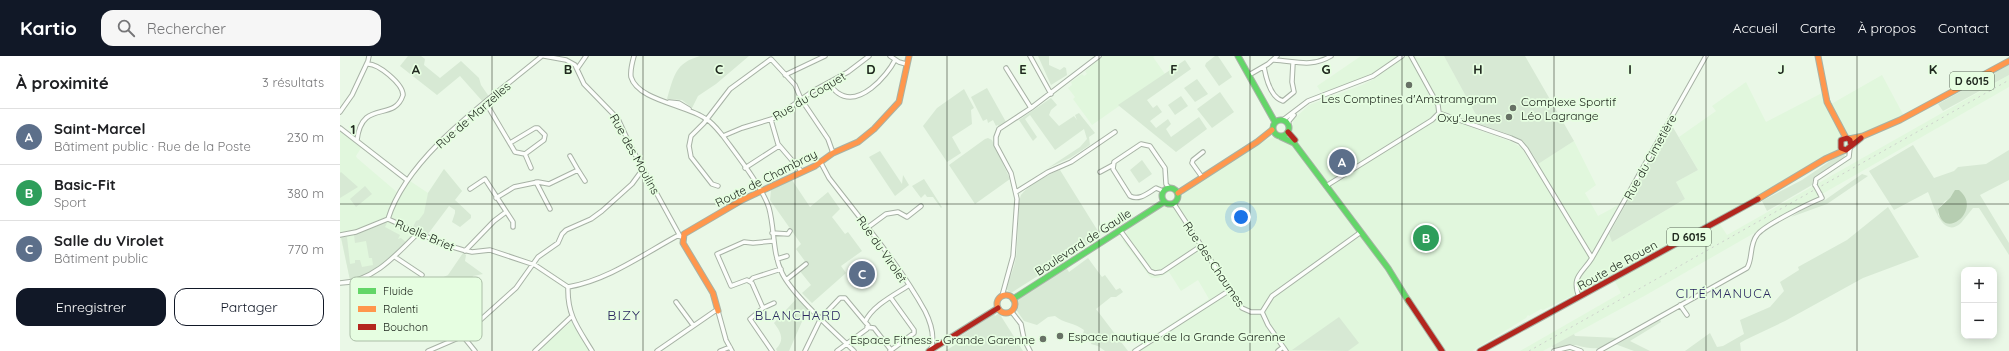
<!DOCTYPE html>
<html lang="fr">
<meta charset="utf-8">
<style>
body{margin:0;font-family:Quicksand,sans-serif;background:#f6f6f6;color:#202124}
.controls{position:absolute;right:12px;bottom:12px;display:grid;overflow:hidden;border-radius:8px;box-shadow:0 2px 10px #0003}
.controls button{width:36px;height:36px;display:grid;place-items:center;padding:0;border:0;border-bottom:1px solid #e0e0e0;background:#fff;color:#202124;font:20px sans-serif}
.you{position:absolute;left:901px;top:161px;width:14px;height:14px;margin:-10px;border:3px solid #fff;border-radius:50%;background:#1a73e8;box-shadow:0 0 0 6px #1a73e833}
.badge{display:grid;place-items:center;width:26px;height:26px;border-radius:50%;background:#111827;color:#fff;font-size:13px;font-weight:700}
.pin{position:absolute;translate:-50% -50%;border:2px solid #fff;box-shadow:0 1px 4px #0006}
.list{margin:0;padding:0;list-style:none}
h2{display:flex;justify-content:space-between;align-items:center;height:52px;margin:0;padding:0 16px;font-size:17px}
h2 small{font-size:13px;font-weight:400;color:#757577}
.list li{display:grid;grid-template-columns:26px 1fr auto;gap:12px;align-items:center;box-sizing:border-box;height:56px;padding:0 16px;border-top:1px solid #e0e0e0}
.list b{display:block;font-size:15px;white-space:nowrap}
.list p{margin:0;font-size:13px;white-space:nowrap;color:#757577}
.list em{font-size:13px;font-style:normal;color:#757577}
.actions{display:flex;gap:8px;padding:12px 16px}
.actions a{flex:1;padding:9px 0;border:1px solid #111827;border-radius:12px;text-align:center;font-size:14px;color:#111827}
.actions .main{background:#111827;color:#fff}
.icon{flex:none;width:22px;height:22px;fill:none;stroke:currentColor;stroke-width:2;stroke-linecap:round;stroke-linejoin:round}
.map{position:relative;flex:none;width:1669px;height:295px;overflow:hidden}
header{display:flex;align-items:center;gap:24px;box-sizing:border-box;height:56px;padding:0 20px;background:#111827;color:#fff}
header strong{font-size:19px}
nav{display:flex;gap:22px;margin-inline-start:auto;font-size:14px}
.search{width:280px;height:36px;background:#f6f6f6;display:flex;align-items:center;gap:10px;box-sizing:border-box;padding:0 14px;border-radius:12px;color:#757577;font-size:15px}
main{display:flex}
aside{flex:1;background:#fff}
.map>svg:first-child{display:block}
.built{fill:#e1f7dd}
.green{fill:#d7e9d4;fill-rule:evenodd}
.water{fill:#b6cdb1}
.lines{fill:none;stroke-linecap:round;stroke-linejoin:round}
.stream{stroke:#b6cdb1;stroke-width:1}
.street-casing{stroke:#a7b2a5;stroke-width:5.5}
.fast-casing{stroke:#a7b2a5;stroke-width:7}
.slow-casing{stroke:#a7b2a5;stroke-width:7}
.jam-casing{stroke:#a7b2a5;stroke-width:7}
.street{stroke:#fcfefb;stroke-width:3.5}
.fast{stroke:#63d668;stroke-width:5}
.slow{stroke:#ff974d;stroke-width:5}
.jam{stroke:#b3261e;stroke-width:5}
.rail{stroke:#ccd0cb;stroke-width:1;stroke-dasharray:2 4;stroke-linecap:butt}
.street-bridge-casing{stroke:#a7b2a5;stroke-width:5.5;stroke-linecap:butt}
.street-bridge{stroke:#fcfefb;stroke-width:3.5}
.grid{fill:none;stroke:#20291f;stroke-width:1;stroke-opacity:0.55}
.poi-dot{fill:#677165;stroke:#e6fee1;stroke-width:1.5}
.labels{text-anchor:middle;dominant-baseline:central;stroke-width:3.5;stroke-linejoin:round;paint-order:stroke}
.shield{fill:#e6fee1;stroke:#5b6959;stroke-width:1}
.shield-label{font-size:11px;font-weight:bold;fill:#20291f}
.street-label{font-size:12px;fill:#20291f;stroke:#e6fee1}
.poi-label{font-size:12px;fill:#20291f;stroke:#e6fee1;text-anchor:start}
.neighbourhood-label{font-size:13px;letter-spacing:1px;fill:#2a2660;stroke:#e6fee1}
.quarter-label{font-size:14px;letter-spacing:1px;fill:#2a2660;stroke:#e6fee1}
.key{fill:#e6fee1;stroke:#abbea7;stroke-width:1}
.key-label{font-size:11px;fill:#20291f}
.grid-label{font-size:13px;text-anchor:middle;font-weight:bold;fill:#20291f;stroke:#e6fee1;stroke-width:3.5;stroke-linejoin:round;paint-order:stroke}
</style>
<header>
<strong>Kartio</strong>
<div class="search"><svg class="icon" aria-label="search" viewBox="0 0 24 24"><circle cx="10" cy="10" r="6"/><path d="M15 15l6 6"/></svg>Rechercher</div>
<nav><a>Accueil</a><a>Carte</a><a>À propos</a><a>Contact</a></nav>
</header>
<main>
<aside>
<h2>À proximité<small>3 résultats</small></h2>
<ul class="list">
<li><span class="badge" style="background:#5c6f8a">A</span><div><b>Saint-Marcel</b><p>Bâtiment public · Rue de la Poste</p></div><em>230 m</em></li>
<li><span class="badge" style="background:#2e9e5b">B</span><div><b>Basic-Fit</b><p>Sport</p></div><em>380 m</em></li>
<li><span class="badge" style="background:#5c6f8a">C</span><div><b>Salle du Virolet</b><p>Bâtiment public</p></div><em>770 m</em></li>
</ul>
<div class="actions"><a class="main">Enregistrer</a><a>Partager</a></div>
</aside>
<div class="map">
<svg width="1669" height="295" viewBox="0 0 1669 295">
<rect width="100%" height="100%" fill="#eaf8e7"/>
<path class="built" d="M763 0H815L813 1 825 18 752 69 733 43 735 41 728 32 732 29 731 26 742 18 744 20 747 18 745 15Z
M1021 0H1076L1077 2 1104 0 1140 66 1136 73 1172 86 1182 92 1192 109 1199 107 1234 85 1256 129 1245 137 1258 160 1282 147 1269 178 1272 186 1345 143 1336 126 1358 114 1339 81 1376 55 1372 50 1406 26 1426 66 1482 37 1487 49 1493 47 1542 19 1565 62 1501 92 1377 164 1387 179 1669 19V31L1306 239 1203 295H1180L1281 237 1272 220 1203 254 1201 253 1189 260 1188 259 1186 262 1132 295H790L869 243 858 224 841 235 829 216 818 222H811L783 185 788 173 823 150 832 151 838 149 845 135 919 87 934 81 943 82 947 80 950 77 954 63 969 49 1022 29 1038 21 1035 17 1016 26 981 36 977 30Z
M0 75 21 92 16 100 17 102 58 137 65 125H70L88 137 104 113 122 135 102 157 88 178 52 162 50 166 76 177 54 199 28 218 10 224 0 178Z
M231 265 250 295H200L212 282 229 268Z"/>
<path class="green" d="M68 0H81L85 3 84 9 100 22 121 5 139 22 141 29 150 42 144 47 120 20 97 39 60 10Z
M360 0H409L376 28 358 40 352 52 342 44 327 43C334 20 335 7 360 0Z
M698 0H709V9L720 14 724 11 726 12 727 19 711 29Z
M875 0H878L892 21 879 30 865 10 866 7Z
M1104 0H1185L1234 85 1198 108C1185 79 1166 78 1139 68L1140 66Z
M845 4 851 13 807 44 813 52 817 49 822 56 810 65 816 72 828 63 831 68 826 73 831 81 859 61 867 73 836 96 778 49Z
M1669 9V19L1603 55 1598 48Z
M857 23 868 38 855 46 844 32Z
M647 32 666 66 659 71 658 69 656 70 653 64 648 67 647 63 643 65 631 41Z
M624 33 634 52 631 54 632 68 612 81 621 97 607 106 583 70 597 52Z
M880 36 894 56 872 72 857 53Z
M841 40 848 50 835 59 828 49Z
M711 42 717 49 711 54 709 59 719 70 734 60 737 64 735 59 739 57 755 77 749 81 750 89 730 102 708 112 740 91 747 83 744 73 715 94 690 59 685 63 697 81 693 85 679 64Z
M1331 68 1358 114 1336 126 1345 143 1272 186 1269 178Z
M648 82 652 84 670 123 635 148 609 109 645 83Z
M1573 89 1594 122 1614 115 1618 111 1646 108 1669 94V124L1640 139 1669 187V199L1639 152H1633C1629 157 1625 162 1621 167 1602 184 1593 147 1588 136L1554 154 1529 115ZM1612 137 1605 166 1598 159V153L1605 145 1610 143Z
M540 95 562 128 563 119 569 129 555 140 529 101Z
M1502 97H1505L1504 103 1473 123 1472 129 1427 155 1422 145 1462 124Z
M802 104 812 118 799 127 790 114Z
M104 113 122 135 115 144 131 159V162L120 171 112 166 115 157V154L109 150 88 178 73 171 76 165 79 164 84 157 88 137Z
M720 114 761 180 671 237 665 232C670 223 674 212 676 201 678 190 678 144 681 139 689 128 707 119 720 114Z
M1 116 18 131 0 142V117Z
M1522 118 1528 120 1487 148 1451 161 1465 152 1485 144Z
M584 123 602 151 601 152 593 141H587L585 138 581 142 572 130Z
M452 124 470 151 488 136 500 153 492 161 505 178 508 176 522 195 501 210 506 217 472 247 462 237 471 229 459 214 467 208 456 193 461 188 430 144 431 134Z
M25 130 32 138 16 151 10 143Z
M1548 151 1579 201 1523 222 1445 265 1405 284 1400 287 1401 295H1345L1370 277 1377 291 1383 290 1404 278 1400 264 1430 251 1444 235 1440 226 1459 214 1458 211 1507 184Z
M45 166 47 167 45 171 60 179 58 183 61 182 67 187 28 218 10 224 1 181H7L10 208 15 207V204H20L22 211 33 209 32 202H29L26 185 15 187 14 179Z
M123 197 126 199 125 205 143 218 133 220 130 226 137 238 126 248 105 241 93 226 108 219Z
M748 202 762 221 765 219 776 234 780 232 783 236 776 241H771L756 253 788 295H765L758 290 751 288 753 283 743 278 744 274C735 267 723 267 715 260L708 261 697 269 684 265 675 252 678 242 726 211 729 216Z
M458 241 468 252 449 295H437L436 293C445 284 441 276 434 267Z
M659 257 683 295H605L618 287 615 284 654 258 655 260Z
M999 261 1019 287 1008 295 952 294Z
M1318 263H1320L1321 266 1290 285 1310 295H1294L1275 288Z
M1234 278 1235 280 1279 282C1260 293 1257 295 1236 289L1214 293 1212 290Z"/>
<path class="water" d="M1615 134H1619C1644 154 1602 187 1598 153L1610 142Z"/>
<g class="lines">
<path class="stream" d="M1489 42 1491 48"/>
<defs>
<path id="street" d="M204 0 226 4 235 9 244 28 278 63 290 89 340 180
M294 0C292 7 290 14 291 21 298 45 348 49 366 63 373 67 378 74 383 80 396 98 423 132 429 152 435 174 432 196 442 217 453 240 495 276 514 295
M550 0 559 6 566 8
M690 0 711 38
M1071 0 1098 49 1099 57 1171 82 1180 86 1186 93 1252 202C1242 218 1231 220 1239 241
M934 4C955 5 971 12 991 0
M924 11C926 22 931 42 943 45L954 36 952 26 953 7
M666 12 691 52
M237 13 246 0
M445 19 485 0
M909 19 928 8 937 0
M489 28C492 31 495 35 498 37 519 52 547 20 555 4
M329 46 339 47 349 53
M146 47 175 96 185 98 204 84 205 79 198 72H195L170 87
M0 56 12 39 28 5 29 0
M431 64 438 88 462 116
M943 64 968 45 1033 20 1062 0
M948 69 949 65 954 59
M0 72 67 124
M383 80 402 72 435 62 473 35 508 16 529 0
M17 84C22 42 54 67 63 39 63 28 38 7 27 8
M185 98 191 112
M481 107 489 122C522 165 559 208 585 255 591 267 595 281 591 293
M405 112 439 90
M238 114 245 125
M760 116 773 109
M862 121 852 107 853 104 863 96
M196 126 210 153
M1475 129 1476 123 1509 101 1510 92
M378 130 372 128 351 101 349 90 351 80 364 67 390 33 431 3 455 29 461 43 488 83 493 97
M986 130 1092 64 1099 57
M130 133 145 123 173 166V171
M823 135 816 132C808 137 799 145 790 140L773 113 774 106 801 88 810 90 825 112 826 128 829 132
M676 136 708 116 731 106 775 76
M156 142 174 131 198 126 209 128 238 114 230 100
M834 148 902 252 911 256H922
M48 163 103 188 123 194 132 196 150 194 195 209 228 231C268 224 302 199 337 180L343 181
M527 172 546 158 558 156 567 161 581 150
M780 174 810 215 815 217 822 216 861 190
M432 177 448 178 450 175
M0 179 16 176 48 163C68 98 152 42 202 0
M125 195 154 165 166 156
M55 201 82 219
M1252 202 1366 0
M437 203 447 200
M18 224 29 244V249
M446 224 466 208
M410 225 413 222 441 213
M0 227C33 226 57 198 79 176
M228 231C227 259 238 272 252 295
M662 240 673 200 677 143 671 117 656 89V81L659 73 691 52 759 0
M336 246 353 269
M1340 249 1347 259
M66 251 97 234
M423 252 434 247
M671 255 681 268 684 283 690 295
M922 256 932 240 1021 176
M922 256 928 269 946 295
M527 271 534 272 551 294
M122 279 135 295
M88 295 116 283 137 267 176 232 198 201 218 187 222 178 226 174 251 163 262 155 292 128 303 113
M195 295 231 261
M317 295 375 255H378L386 284 392 295
M380 295 390 291
M432 295 410 263 423 252 412 227 407 224 391 230 377 198 404 186 413 187 433 185
M465 295 481 262 500 242H505L525 266
M497 295 527 273 528 269 525 266C532 250 554 239 568 230
M550 295 574 277V274L551 242
M795 295 890 234
M938 295 943 291
M1214 295 1230 291 1241 295
M1259 295 1407 212C1413 203 1409 189 1417 179 1424 169 1470 147 1482 142L1480 138"/>
<path id="fast" d="M898 0 935 66
M933 72a8 8 0 1 1 16 0a8 8 0 1 1-16 0Z
M941 81 954 87 1048 212 1069 246
M822 140a8 8 0 1 1 16 0a8 8 0 1 1-16 0Z
M673 243 824 146"/>
<path id="slow" d="M1478 0 1487 46 1506 82
M1509 83 1523 80 1560 64 1669 5
M838 137 917 86 932 74
M1418 143 1485 103 1505 94
M657 248a9 9 0 1 1 18 0a9 9 0 1 1-18 0Z
M378 255 373 237 343 187 344 178 402 144 475 110 493 97 518 86 534 73 559 46 569 0"/>
<path id="jam" d="M948 76 955 84
M1511 89 1510 84 1507 82 1501 84V92L1506 94 1521 82
M1068 244 1102 295
M589 295 658 252
M1140 295 1418 143"/>
</defs>
<use href="#street" class="street-casing"/>
<use href="#fast" class="fast-casing"/>
<use href="#slow" class="slow-casing"/>
<use href="#jam" class="jam-casing"/>
<use href="#street" class="street"/>
<use href="#fast" class="fast"/>
<use href="#slow" class="slow"/>
<use href="#jam" class="jam"/>
<path class="rail" d="M1189 295 1669 24"/>
<defs>
<path id="street-bridge" d="M1475 129 1480 138"/>
</defs>
<use href="#street-bridge" class="street-bridge-casing"/>
<use href="#street-bridge" class="street-bridge"/>
</g>
<path class="grid" d="M152 0V295M303 0V295M455 0V295M607 0V295M759 0V295M910 0V295M1062 0V295M1214 0V295M1366 0V295M1517 0V295M0 148H1669"/>
<g class="poi-dot">
<circle cx="1069" cy="29" r="4"/>
<circle cx="1173" cy="52" r="4"/>
<circle cx="1169" cy="61" r="4"/>
<circle cx="720" cy="280" r="4"/>
<circle cx="703" cy="283" r="4"/>
</g>
<g class="labels">
<g class="shield">
<rect x="1610" y="16" width="44" height="18" rx="3"/>
<rect x="1327" y="172" width="44" height="18" rx="3"/>
</g>
<g class="shield-label">
<text x="1632" y="25">D 6015</text>
<text x="1349" y="181">D 6015</text>
</g>
<g class="street-label">
<text transform="translate(469 40) rotate(-31)">Rue du Coquet</text>
<text transform="translate(133 59) rotate(-41)">Rue de Marzelles</text>
<text transform="translate(295 98) rotate(61)">Rue des Moulins</text>
<text transform="translate(1310 101) rotate(-61)">Rue du Cimetière</text>
<text transform="translate(426 122) rotate(-27)">Route de Chambray</text>
<text transform="translate(85 179) rotate(23)">Ruelle Briet</text>
<text transform="translate(743 186) rotate(-33)">Boulevard de Gaulle</text>
<text transform="translate(542 193) rotate(55)">Rue du Virolet</text>
<text transform="translate(874 208) rotate(56)">Rue des Chaumes</text>
<text transform="translate(1277 209) rotate(-29)">Route de Rouen</text>
</g>
<g class="poi-label">
<text x="1069" y="42" text-anchor="middle">Les Comptines d'Amstramgram</text>
<text x="1181" y="45">Complexe Sportif<tspan x="1181" dy="14">Léo Lagrange</tspan></text>
<text x="1161" y="61" text-anchor="end">Oxy'Jeunes</text>
<text x="728" y="280">Espace nautique de la Grande Garenne</text>
<text x="695" y="283" text-anchor="end">Espace Fitness - Grande Garenne</text>
</g>
<g class="neighbourhood-label">
<text x="1384" y="237">CITÉ MANUCA</text>
<text x="458" y="259">BLANCHARD</text>
</g>
<g class="quarter-label">
<text x="284" y="259">BIZY</text>
</g>
</g>
<rect x="10" y="221" width="132" height="64" rx="6" class="key"/>
<rect x="18" y="232" width="18" height="6" fill="#63d668"/>
<rect x="18" y="250" width="18" height="6" fill="#ff974d"/>
<rect x="18" y="268" width="18" height="6" fill="#b3261e"/>
<g class="key-label">
<text x="43" y="239">Fluide</text>
<text x="43" y="257">Ralenti</text>
<text x="43" y="275">Bouchon</text>
</g>
<g class="grid-label">
<text x="76" y="18">A</text>
<text x="228" y="18">B</text>
<text x="379" y="18">C</text>
<text x="531" y="18">D</text>
<text x="683" y="18">E</text>
<text x="834" y="18">F</text>
<text x="986" y="18">G</text>
<text x="1138" y="18">H</text>
<text x="1290" y="18">I</text>
<text x="1441" y="18">J</text>
<text x="1593" y="18">K</text>
<text x="13" y="78">1</text>
</g>
</svg>
<div class="controls">
<button>+</button>
<button>−</button>
</div>
<div class="you"></div>
<div class="pin badge" style="left:1002px;top:106px;background:#5c6f8a">A</div>
<div class="pin badge" style="left:1086px;top:182px;background:#2e9e5b">B</div>
<div class="pin badge" style="left:522px;top:218px;background:#5c6f8a">C</div>
</div>
</main>
